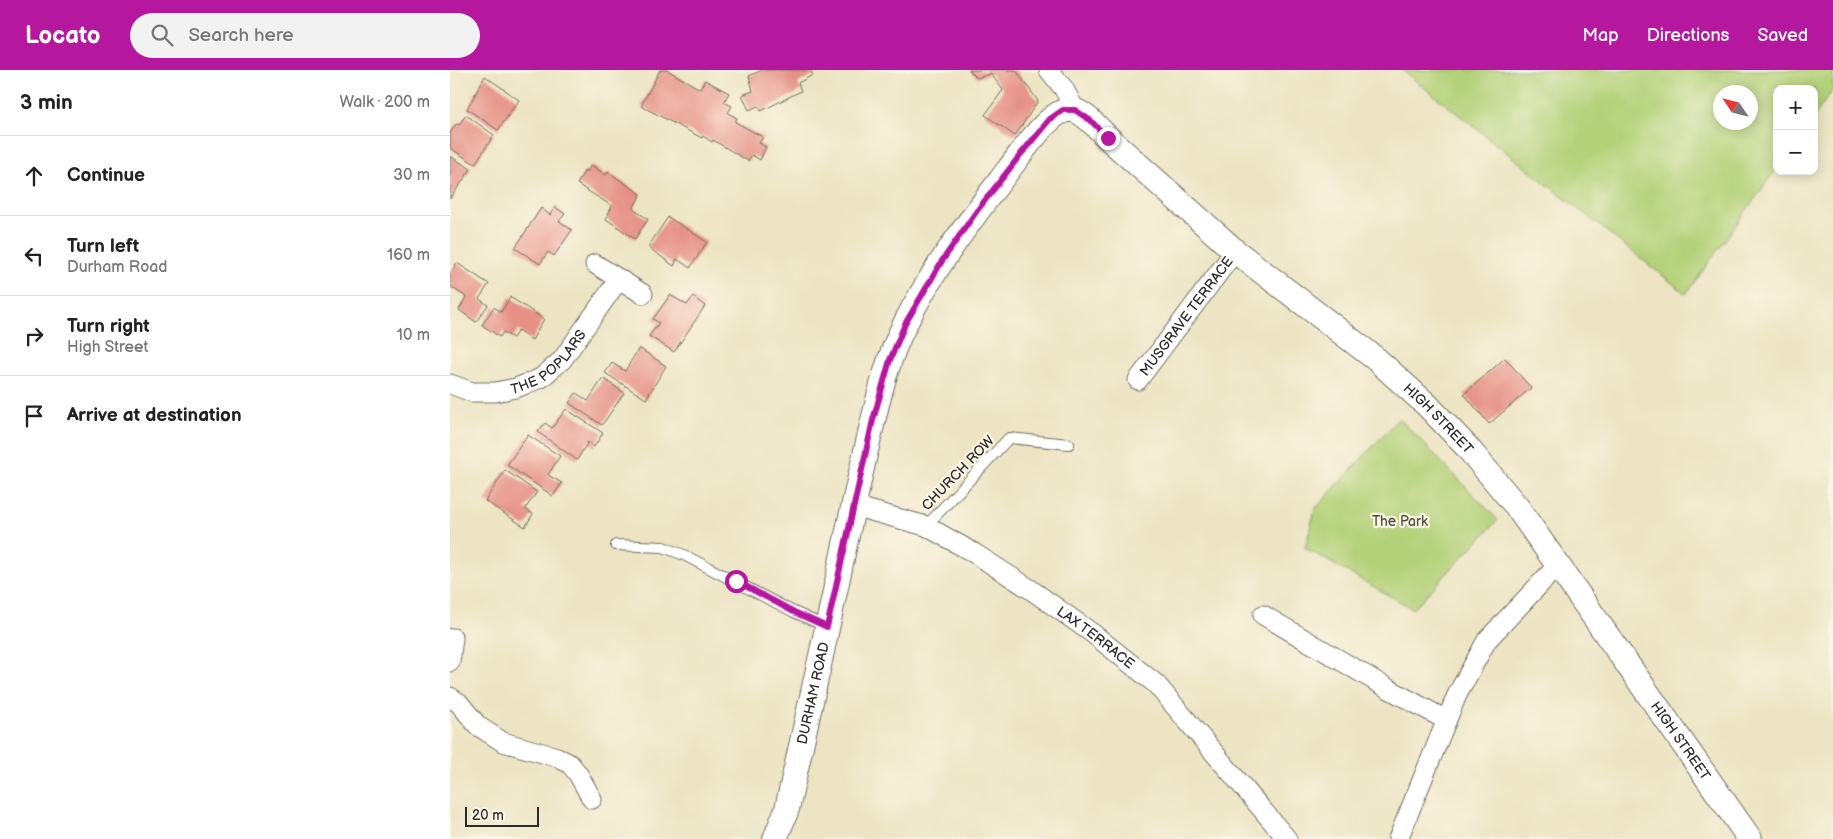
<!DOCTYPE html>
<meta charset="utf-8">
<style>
body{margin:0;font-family:"Balsamiq Sans",sans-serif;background:#f2f2f2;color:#222}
.controls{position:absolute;right:15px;top:15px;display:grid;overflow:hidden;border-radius:10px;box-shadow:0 2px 12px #0003}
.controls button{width:45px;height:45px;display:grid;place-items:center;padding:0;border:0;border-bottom:1px solid #e0e0e0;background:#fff;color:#222;font:25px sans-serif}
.compass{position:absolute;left:1263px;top:15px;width:45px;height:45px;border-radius:50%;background:#fff;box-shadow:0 2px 12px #0003;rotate:305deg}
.scale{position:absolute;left:15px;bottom:12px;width:74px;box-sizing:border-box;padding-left:5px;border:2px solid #2b2b2b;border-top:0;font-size:14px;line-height:18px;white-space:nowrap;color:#2b2b2b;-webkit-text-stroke:4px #fcf5e5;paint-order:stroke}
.stop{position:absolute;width:15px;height:15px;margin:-11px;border:4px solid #b5179e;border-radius:50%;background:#fff}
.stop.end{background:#b5179e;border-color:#fff;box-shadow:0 1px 5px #0008}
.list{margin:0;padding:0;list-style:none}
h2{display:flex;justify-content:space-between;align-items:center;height:65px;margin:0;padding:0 20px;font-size:21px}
h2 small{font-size:16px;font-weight:400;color:#767676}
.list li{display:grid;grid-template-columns:32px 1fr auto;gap:15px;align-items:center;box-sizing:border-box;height:80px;padding:0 20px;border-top:1px solid #e0e0e0}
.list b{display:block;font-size:19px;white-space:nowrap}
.list p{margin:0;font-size:16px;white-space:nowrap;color:#767676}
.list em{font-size:16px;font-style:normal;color:#767676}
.icon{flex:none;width:28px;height:28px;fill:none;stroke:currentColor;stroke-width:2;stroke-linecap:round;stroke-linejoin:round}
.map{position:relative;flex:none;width:1383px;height:769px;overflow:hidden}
header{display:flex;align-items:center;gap:30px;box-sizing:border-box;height:70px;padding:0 25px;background:#b5179e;color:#fff}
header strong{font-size:24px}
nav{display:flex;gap:28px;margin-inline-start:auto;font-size:18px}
.search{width:350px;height:45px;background:#f2f2f2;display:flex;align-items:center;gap:12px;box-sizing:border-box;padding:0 18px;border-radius:28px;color:#767676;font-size:19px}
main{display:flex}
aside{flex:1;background:#fff}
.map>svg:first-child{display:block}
.green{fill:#b3d179;stroke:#6f7e52;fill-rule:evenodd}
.building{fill:#e69086}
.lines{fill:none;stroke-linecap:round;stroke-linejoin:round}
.service-casing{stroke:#6f6c60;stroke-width:12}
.minor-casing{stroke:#6f6c60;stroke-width:21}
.tertiary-casing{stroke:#6f6c60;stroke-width:26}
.service{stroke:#fff;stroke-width:10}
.minor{stroke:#fff;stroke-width:19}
.tertiary{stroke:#fff;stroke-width:24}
.route{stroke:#b5179e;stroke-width:6}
.labels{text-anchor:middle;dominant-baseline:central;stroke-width:4.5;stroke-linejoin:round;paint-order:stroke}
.street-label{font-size:14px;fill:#2b2b2b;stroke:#fcf5e5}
.park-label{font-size:14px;fill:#4d543e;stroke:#fcf5e5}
</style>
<header>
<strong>Locato</strong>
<div class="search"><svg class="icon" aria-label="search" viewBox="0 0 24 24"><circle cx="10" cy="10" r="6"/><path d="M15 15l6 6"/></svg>Search here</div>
<nav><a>Map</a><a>Directions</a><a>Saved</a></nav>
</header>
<main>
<aside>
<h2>3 min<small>Walk · 200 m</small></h2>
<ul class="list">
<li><svg class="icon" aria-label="ahead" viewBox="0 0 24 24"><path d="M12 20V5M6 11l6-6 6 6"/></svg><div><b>Continue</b></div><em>30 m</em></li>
<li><svg class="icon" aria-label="left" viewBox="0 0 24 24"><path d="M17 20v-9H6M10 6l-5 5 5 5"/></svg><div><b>Turn left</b><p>Durham Road</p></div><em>160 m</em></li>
<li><svg class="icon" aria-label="right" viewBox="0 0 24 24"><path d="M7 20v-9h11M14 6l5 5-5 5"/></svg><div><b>Turn right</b><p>High Street</p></div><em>10 m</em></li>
<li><svg class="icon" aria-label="arrive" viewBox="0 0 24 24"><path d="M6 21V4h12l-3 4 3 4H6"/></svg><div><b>Arrive at destination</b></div></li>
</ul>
</aside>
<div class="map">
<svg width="1383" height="769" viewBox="0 0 1383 769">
<rect width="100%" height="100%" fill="#fcf5e5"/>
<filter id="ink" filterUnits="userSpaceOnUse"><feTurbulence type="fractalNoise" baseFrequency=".02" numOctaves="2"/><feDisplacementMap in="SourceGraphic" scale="10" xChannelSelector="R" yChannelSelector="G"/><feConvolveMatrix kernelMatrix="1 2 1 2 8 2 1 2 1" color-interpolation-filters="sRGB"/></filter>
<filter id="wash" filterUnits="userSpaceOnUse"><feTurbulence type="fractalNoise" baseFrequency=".0096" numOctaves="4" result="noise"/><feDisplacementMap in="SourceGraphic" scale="20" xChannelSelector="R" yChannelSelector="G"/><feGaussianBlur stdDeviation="1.12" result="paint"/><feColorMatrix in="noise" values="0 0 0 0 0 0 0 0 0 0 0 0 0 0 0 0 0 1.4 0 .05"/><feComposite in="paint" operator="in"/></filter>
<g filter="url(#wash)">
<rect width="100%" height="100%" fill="#ece4c3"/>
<path class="green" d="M952 0H1383V20L1364 46V19H1327V98L1236 224ZM1270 22H1300V52H1270Z
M949 348 1048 450 963 539 855 478 865 439Z"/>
<g id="blocks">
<path class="building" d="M210 0H217L250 19 255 10 279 23 274 32 282 36 278 43 287 48 285 52 313 67 309 73 316 77 310 90 302 85 298 91 263 70 262 72 253 66 252 68 191 36Z
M312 0H360L363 5 348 13 351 21 311 41 308 36 299 40 292 25 303 21 299 6Z
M519 0H566L588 31 565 66 535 45 553 20 541 4 527 8Z
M35 6 69 30 48 60 17 39Z
M16 45 44 65 25 94 0 78V63L6 54 9 55Z
M0 86 21 99 0 129Z
M141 95 156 105 158 102 191 124 183 139 198 149 185 169 156 149 162 136 127 114 135 100 137 102Z
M105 137 115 144 109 151 122 160 104 186 98 182 90 194 65 178 91 138 100 145Z
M218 147 257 172 240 198 227 189 224 196 198 177Z
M7 193 39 214 29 229 38 235 26 252 9 240 16 227 0 216V204Z
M220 225 237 235 243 227 255 236 224 282 199 266 209 253 203 249Z
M60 227 94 249 82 270 68 260 63 268 53 262 50 267 32 255 44 237 51 242Z
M189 278 216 296 196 329 155 303 162 293 175 301Z
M1055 288 1081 318 1039 354 1014 324Z
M153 308 174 323 152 355 119 333 126 323 138 331Z
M116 339 153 363 144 377 138 372 127 390 88 362 95 353 102 358Z
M78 365 110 386 98 405 112 413 103 426 57 395Z
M55 400 87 422 75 439 83 444 75 457 35 431Z"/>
</g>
</g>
<g filter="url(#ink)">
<use href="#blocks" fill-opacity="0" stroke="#6f6c60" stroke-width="1"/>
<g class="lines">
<defs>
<path id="service" d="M476 456 559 368 619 374
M166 475 213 477 234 485 344 542 377 557"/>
<g id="minor">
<path d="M599 0 614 19 625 40"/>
<path d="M145 194 193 224"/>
<path id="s1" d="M688 310 785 181"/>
<path id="s2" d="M0 314 22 322H45L66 318 91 308 112 290 169 209"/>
<path id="s3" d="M403 436 476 456 524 483 580 519 642 563 706 614 837 769"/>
<path d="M813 545 939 619 996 650"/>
<path d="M0 592 3 568"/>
<path d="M0 627 9 633 28 656 53 672 107 687 120 694 128 704 142 729"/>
<path d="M948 769 1007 625 1037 570 1108 495"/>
</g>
<g id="tertiary">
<path id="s4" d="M325 769 337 739C355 657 374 575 391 493 400 451 409 410 419 368 428 329 437 289 455 254 483 198 522 148 559 99 571 84 602 36 623 40 634 42 650 60 658 68L785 181 926 289 977 335 1017 377 1067 437 1300 769"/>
</g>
</defs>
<use href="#service" class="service-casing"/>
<use href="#minor" class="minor-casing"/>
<use href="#tertiary" class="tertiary-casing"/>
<use href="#service" class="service"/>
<use href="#minor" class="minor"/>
<use href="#tertiary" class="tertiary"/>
</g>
</g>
<g class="lines" filter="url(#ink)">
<path class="route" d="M286 511 344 542 377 557 423 350 440 290 455 254 492 191 526 142 571 84 600 49 613 40H625L641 51 658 68"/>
</g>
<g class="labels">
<g class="street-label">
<text stroke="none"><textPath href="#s1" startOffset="80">MUSGRAVE TERRACE</textPath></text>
<text stroke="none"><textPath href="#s2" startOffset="110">THE POPLARS</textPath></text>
<text stroke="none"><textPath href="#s4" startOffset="1288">HIGH STREET</textPath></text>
<text transform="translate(508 403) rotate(-46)">CHURCH ROW</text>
<text stroke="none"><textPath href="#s3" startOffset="279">LAX TERRACE</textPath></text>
<text stroke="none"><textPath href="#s4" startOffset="151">DURHAM ROAD</textPath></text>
<text stroke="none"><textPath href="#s4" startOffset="1692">HIGH STREET</textPath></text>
</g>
<g class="park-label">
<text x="950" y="451">The Park</text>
</g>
</g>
</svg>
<div class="controls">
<button>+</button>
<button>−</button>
</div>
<svg class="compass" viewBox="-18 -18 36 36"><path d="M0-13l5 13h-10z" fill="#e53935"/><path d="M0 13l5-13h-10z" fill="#767676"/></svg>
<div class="scale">20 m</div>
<div class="stop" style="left:286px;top:511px"></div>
<div class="stop end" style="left:658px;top:68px"></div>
</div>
</main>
